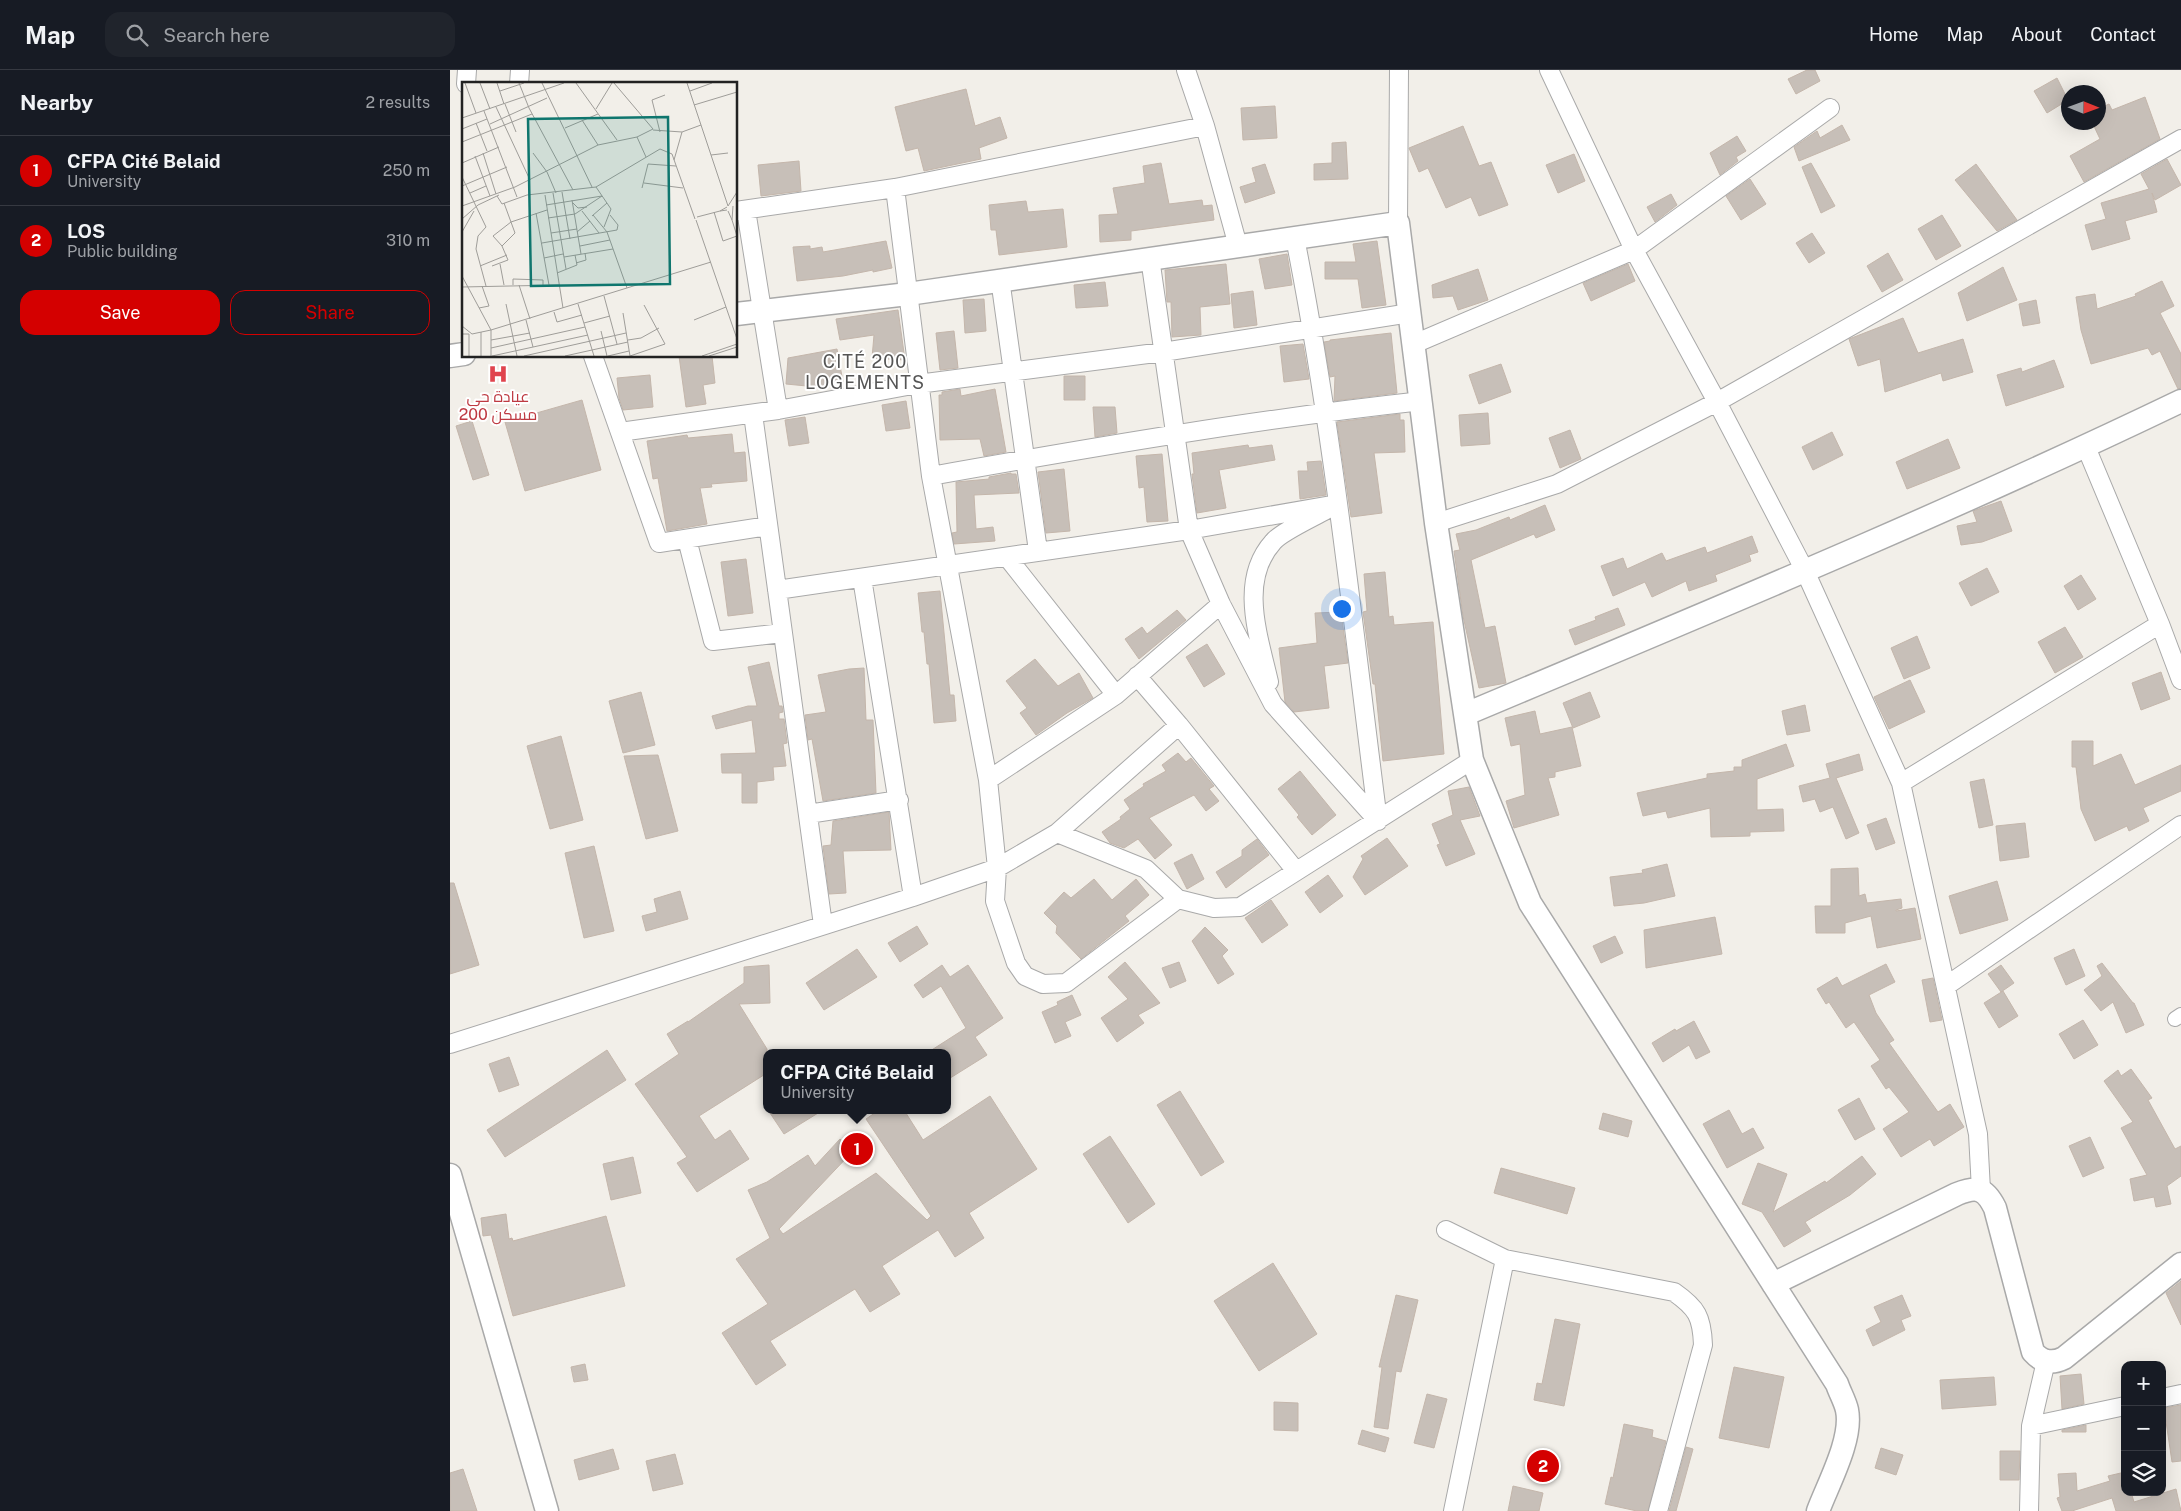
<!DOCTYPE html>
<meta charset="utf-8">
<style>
body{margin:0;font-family:"Public Sans",Cairo,sans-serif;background:#20242c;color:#f1f3f6}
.controls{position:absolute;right:15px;bottom:15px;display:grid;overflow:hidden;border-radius:10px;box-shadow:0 5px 20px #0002}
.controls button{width:45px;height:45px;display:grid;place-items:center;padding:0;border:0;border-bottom:1px solid #363941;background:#171b24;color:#f1f3f6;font:25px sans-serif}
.compass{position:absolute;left:1611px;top:15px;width:45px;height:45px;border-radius:50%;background:#171b24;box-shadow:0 5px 20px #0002;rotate:91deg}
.you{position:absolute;left:891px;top:538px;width:18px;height:18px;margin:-12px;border:4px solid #fff;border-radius:50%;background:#1a73e8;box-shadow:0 0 0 8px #1a73e833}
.badge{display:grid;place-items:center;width:32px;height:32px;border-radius:50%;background:#d40000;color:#fff;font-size:16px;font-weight:700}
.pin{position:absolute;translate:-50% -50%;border:2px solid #fff;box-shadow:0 1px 5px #0006}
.popup{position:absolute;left:313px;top:979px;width:188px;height:65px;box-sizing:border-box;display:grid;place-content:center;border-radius:10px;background:#171b24;filter:drop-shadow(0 1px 4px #0005);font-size:16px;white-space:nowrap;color:#9ea1a6}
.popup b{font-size:19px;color:#f1f3f6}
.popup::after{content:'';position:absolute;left:50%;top:100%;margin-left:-10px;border:10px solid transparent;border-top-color:#171b24}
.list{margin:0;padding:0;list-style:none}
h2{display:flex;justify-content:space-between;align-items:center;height:65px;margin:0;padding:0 20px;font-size:21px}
h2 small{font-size:16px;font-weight:400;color:#9ea1a6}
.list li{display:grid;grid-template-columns:32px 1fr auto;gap:15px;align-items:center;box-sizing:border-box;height:70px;padding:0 20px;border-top:1px solid #363941}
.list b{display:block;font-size:19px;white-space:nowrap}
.list p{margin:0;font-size:16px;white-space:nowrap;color:#9ea1a6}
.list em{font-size:16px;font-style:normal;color:#9ea1a6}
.actions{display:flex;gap:10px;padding:15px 20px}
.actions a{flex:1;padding:11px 0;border:1px solid #d40000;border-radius:15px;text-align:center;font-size:18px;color:#d40000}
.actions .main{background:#d40000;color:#fff}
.icon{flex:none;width:28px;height:28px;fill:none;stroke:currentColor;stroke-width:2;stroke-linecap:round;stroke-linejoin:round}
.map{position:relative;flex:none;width:1731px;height:1441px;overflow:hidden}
header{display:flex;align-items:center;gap:30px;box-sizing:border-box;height:70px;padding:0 25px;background:#171b24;border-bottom:1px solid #363941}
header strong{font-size:24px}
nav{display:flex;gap:28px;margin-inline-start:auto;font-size:18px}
.search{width:350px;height:45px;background:#20242c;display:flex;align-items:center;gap:12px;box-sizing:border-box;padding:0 18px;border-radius:15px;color:#9ea1a6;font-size:19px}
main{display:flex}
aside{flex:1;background:#171b24}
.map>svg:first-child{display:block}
.building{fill:#c7bfb8;stroke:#c4b6ab}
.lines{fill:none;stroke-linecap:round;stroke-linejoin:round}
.pedestrian-casing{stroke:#a9a9a9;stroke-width:16}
.minor-casing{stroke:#a9a9a9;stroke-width:20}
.tertiary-casing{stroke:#a9a9a9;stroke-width:25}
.pedestrian{stroke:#fff;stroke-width:14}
.minor{stroke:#fff;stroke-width:18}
.tertiary{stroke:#fff;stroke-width:22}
.labels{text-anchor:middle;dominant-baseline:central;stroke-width:4;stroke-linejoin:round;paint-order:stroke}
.health-label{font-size:16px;fill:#be3a42;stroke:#fff}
.neighbourhood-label{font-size:18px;letter-spacing:1px;fill:#555;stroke:#fff}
.inset-road{fill:none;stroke:#9f9d99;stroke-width:1}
.view{fill:#0f766e;fill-opacity:0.15;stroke:#0f766e;stroke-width:2.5}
.inset-edge{fill:none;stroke:#222;stroke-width:2.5}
</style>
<header>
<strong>Map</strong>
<div class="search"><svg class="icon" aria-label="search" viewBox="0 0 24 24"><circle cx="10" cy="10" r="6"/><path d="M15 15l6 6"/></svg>Search here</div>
<nav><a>Home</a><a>Map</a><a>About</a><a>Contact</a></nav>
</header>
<main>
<aside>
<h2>Nearby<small>2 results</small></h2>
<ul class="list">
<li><span class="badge">1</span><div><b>CFPA Cité Belaid</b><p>University</p></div><em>250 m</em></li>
<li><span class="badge">2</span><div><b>LOS</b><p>Public building</p></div><em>310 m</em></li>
</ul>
<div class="actions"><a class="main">Save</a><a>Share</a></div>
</aside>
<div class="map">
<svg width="1731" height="1441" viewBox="0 0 1731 1441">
<rect width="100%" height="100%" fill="#f2efe9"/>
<path class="building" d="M1357 0H1365L1370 11 1346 24 1338 9Z
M1607 8 1618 30 1597 43 1584 21Z
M516 19 525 56 550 47 557 68 529 78 531 89 474 101 468 78 456 81 445 37Z
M1695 27 1710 69 1634 112 1620 86 1650 69 1642 52H1648V39L1659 34 1662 40Z
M825 36 827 68 793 70 791 38Z
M1392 55 1400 70 1349 91 1344 77 1367 61 1370 68Z
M1013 56 1029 96 1041 92 1058 135 1029 146 1021 127 996 138 978 98 969 102 959 78Z
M1287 66 1296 81 1286 87 1288 91 1270 105 1260 83Z
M896 72 898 109 864 110V94L882 93V73Z
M1124 84 1135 111 1108 123 1096 95Z
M1717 89 1731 115 1705 130 1702 123 1707 142 1675 151 1680 169 1642 180 1635 155 1656 149 1651 133 1699 119 1691 104Z
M349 91 351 121 311 126 308 95Z
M711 93 719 134 752 130 753 136 762 135 764 150 681 161V170L650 172 649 145 668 144 663 118 695 113 693 96Z
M1361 93 1385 136 1371 143 1352 97Z
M815 94 825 123 795 133 790 117 806 112 802 98Z
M1526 94 1567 150 1547 161 1505 110Z
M1300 109 1316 134 1291 150 1276 126Z
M1221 124 1227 135 1205 152 1197 137Z
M576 131 578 142 613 139 617 177 549 185 546 160H541L539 135Z
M1492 145 1511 176 1486 190 1468 159Z
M1362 163 1375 183 1359 193 1346 173Z
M436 171 442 198 423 202V200L393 206 347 211 343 177 360 176V179L372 177 373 182Z
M927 171 936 235 912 238 908 209H875V192H906L903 174Z
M1438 183 1453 210 1432 222 1417 196Z
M837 184 842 215 815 219 809 189Z
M776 194 780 234 750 237 751 265 722 267 721 232H717L715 200Z
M1178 194 1185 211 1141 231 1133 213Z
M1553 197 1567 230 1517 251 1508 223Z
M1028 199 1038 230 1008 240 1003 226 983 228 982 215Z
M1712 211 1724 236 1710 243 1731 284V318L1728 319 1710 281 1702 285 1698 278 1641 294 1631 260 1626 227 1645 224 1647 239 1686 226 1685 224Z
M655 212 658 236 626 238 624 215Z
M803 221 807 255 784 258 781 224Z
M534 229 536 261 515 263 513 230Z
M1586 230 1590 253 1573 256 1569 234Z
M448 240 455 290 422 288 424 265 390 270 386 249Z
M1453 248 1468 283 1513 269 1523 302 1493 311 1491 303 1435 322 1430 289 1408 296 1399 269Z
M504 261 508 298 490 300 486 263Z
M941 263 947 323 884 331 885 306 880 307 874 272 880 271V270Z
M853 274 859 309 834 312 830 276Z
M387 279 393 312 367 317 336 314 338 288Z
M229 286H262L265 313 253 315 256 334 236 337Z
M1604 290 1614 317 1556 336 1547 305 1571 298 1572 302Z
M1051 294 1061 322 1029 334 1019 305Z
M200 305 203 337 173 340 169 328 167 308Z
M614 306H635V330H614Z
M510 319 511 326 545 319 556 382 534 386 530 369 490 370 489 325H492V322Z
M132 330 151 400 75 421 55 352Z
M456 331 460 358 436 361 432 335Z
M643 337H665L667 363 645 367Z
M1038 343 1040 374 1011 376 1009 345Z
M950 344V350H954L955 382 924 383 932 443 901 447 887 352Z
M355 347 359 373 339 376 335 350Z
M22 351 39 405 23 410 6 356Z
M1120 360 1131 389 1110 398 1099 368Z
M1382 362 1393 385 1363 400 1352 377Z
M282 364 284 383 295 382 297 411 261 414 262 417 250 418 257 454 217 461 208 408 203 409 197 371 237 365 238 368Z
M1498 369 1510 398 1457 419 1446 392Z
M798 375 799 378 822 375 825 390 769 400 776 438 747 443 742 404H744L742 383Z
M712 384 718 451 697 452 694 417 689 418 686 386Z
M871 391 876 425 850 429 848 401H858L857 392Z
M614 399 620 461 596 463 588 402Z
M561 403V404H566L569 423 524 425 526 459 543 457 545 471 504 474 502 463 507 462 506 412 539 409V407Z
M1551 431 1562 461 1532 472 1511 475 1507 456 1527 452 1523 441Z
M1095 435 1105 460 1086 468 1084 464 1021 490 1035 558 1045 556 1056 613 1029 618 1013 546 1004 481 1010 480 1006 464 1026 460 1059 447 1060 450Z
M1302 466 1308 482 1299 485 1301 491 1265 505 1267 511 1239 521 1236 511 1202 527 1195 512 1163 526 1151 496 1173 488 1177 499 1212 483 1216 491 1255 477 1257 483Z
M296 489 303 543 278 546 271 492Z
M1537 498 1549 522 1521 536 1509 513Z
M935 502 939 547 943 546 944 555 983 552 994 684 933 691 925 614H923L913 542 917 541 914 504Z
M1631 505 1646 529 1628 540 1614 516Z
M490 521 500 625H504L506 651 484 653 479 594H477L474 562H472L468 523Z
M1168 538 1175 555 1125 575 1119 560 1146 550 1145 547Z
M727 540 736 550 689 589 675 569 692 557 697 564Z
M891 542 898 593 874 596 879 638 844 642 835 632 829 578 867 573 865 543Z
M1615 557 1633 587 1605 603 1588 572Z
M1467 566 1480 598 1454 609 1441 578Z
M757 574 775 604 754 617 736 587Z
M585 589 608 616 629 603 643 628 617 643 586 665 570 643 577 638 556 611Z
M319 592 329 636H332L333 642 329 643V649H334L337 673 333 674 336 696 323 697 324 710 307 712V733H292V703H272L271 684 306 683 302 650 266 659 262 646 298 636H307L298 597Z
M414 598 416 650H423L426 723 373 731 362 669 358 670 355 645 376 642 368 605 399 599Z
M1711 602 1720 629 1691 640 1682 613Z
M1460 610 1475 642 1439 659 1424 627Z
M191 622 205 675 173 683 159 631Z
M1140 622 1150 647 1123 658 1113 633Z
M1355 635 1360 661 1337 665 1332 641Z
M1085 641 1090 664 1122 657 1131 696 1105 702V707L1098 708 1109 745 1064 758 1056 731 1075 725 1070 674 1061 676 1055 648Z
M111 666 133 750 100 759 77 676Z
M1622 671H1643V696L1671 684 1685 715 1731 695V721L1693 738 1699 751 1679 761 1677 756 1645 771 1631 739 1626 697H1622Z
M1336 674 1344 696 1307 709V740L1333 739 1334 761 1300 762V766L1261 767 1260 738 1218 748 1216 741 1193 746 1187 723 1257 708V704L1284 701V697H1292V690Z
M728 683 736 692 741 688 764 716 759 719 769 731 756 741 744 725 699 748 722 775 705 789 688 769 674 778 660 773 652 762 671 749 670 747 680 739 674 730 694 716 693 714 716 701 712 695Z
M1409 684 1413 700 1386 708 1409 763 1396 769 1383 737 1370 742 1365 729 1353 732 1349 716 1380 708 1376 694Z
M208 685 228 761 196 769 174 686Z
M850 701 886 745 862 765 847 747 849 745 828 719Z
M1534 709 1543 755 1529 758 1520 712Z
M1019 717 1030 746 1010 750 1025 784 996 796 987 775 990 774 982 754 1003 745 998 721Z
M439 742 441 780 393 781 396 823 379 824 373 776 381 775 383 751Z
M1436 748 1445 773 1426 780 1417 755Z
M1575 753 1579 787 1550 791 1546 756Z
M937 768 958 796 915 825 903 807 913 789 911 786Z
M807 769 819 785 776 818 766 802 792 786V780Z
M144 776 164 861 134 868 115 783Z
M742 784 754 809 737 819 724 793Z
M1217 794 1225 826 1194 833 1164 836 1160 807 1193 803 1192 800Z
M1408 798 1409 826 1415 824 1417 833 1451 829 1452 838 1446 840V841L1465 838 1471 869 1427 878 1421 846 1395 853V863H1366L1365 836H1381V799Z
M878 805 893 826 870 843 855 822Z
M644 809 662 830 686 809 699 825 675 846 679 851 631 889 606 863 607 856 594 843 614 822 621 828Z
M1547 811 1558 850 1510 864 1499 826Z
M0 813H4L29 895 0 904Z
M230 821 238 849 196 861 192 846 207 842 204 829Z
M821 830 838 855 812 873 795 848Z
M1265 847 1272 884 1196 898 1194 860Z
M467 856 478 874 450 892 438 873Z
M755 857 778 880 772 886 784 904 768 914 742 871Z
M1165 866 1173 883 1151 893 1143 876Z
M407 879 427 907 374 940 356 913Z
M1624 879 1635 906 1616 915 1604 888Z
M675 892 710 933 688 945 694 953 667 972 651 948 678 929 658 907Z
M729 892 736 911 720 918 712 898Z
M1652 893 1683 933H1684L1694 955 1676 963 1663 932 1651 941 1634 920 1652 906 1647 896Z
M1436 894 1445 912 1419 925 1426 943 1444 970 1439 973 1488 1042 1500 1034 1514 1057 1484 1076 1480 1069 1451 1087 1433 1059 1459 1042 1439 1017 1436 1019 1421 996 1430 990 1404 952 1396 958 1379 932 1376 934 1367 919 1387 907 1392 916Z
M319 895 320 933 289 934 317 979V1003L249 1046 265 1070 280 1060 299 1089 247 1122 227 1093 237 1087 185 1014 229 984 217 964 238 951V952L294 913V897Z
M492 895 500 907 518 895 553 948 525 967 537 985 497 1010V983H477L516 958 491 916 473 928 464 915Z
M1551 895 1564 913 1551 922 1538 904Z
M1483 908 1492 950 1480 952 1472 910Z
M1553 921 1568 946 1549 958 1534 933Z
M622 925 631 945 615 952 621 966 605 973 592 942 608 935 607 932Z
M1633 950 1648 975 1624 989 1609 964Z
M1244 951 1260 982 1246 989 1239 975 1213 992 1202 973 1225 959 1226 961Z
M157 980 176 1010 55 1087 37 1060Z
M59 987 69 1015 49 1022 39 994Z
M1681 999 1702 1028 1698 1030 1725 1079 1731 1076V1106L1717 1116 1721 1134 1706 1137 1704 1127 1684 1131 1680 1109 1697 1105 1671 1058 1683 1052 1654 1011 1668 1000 1671 1006Z
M730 1021 774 1092 751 1106 707 1035Z
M540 1026 587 1099 519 1143 534 1168 505 1187 488 1160 432 1196 450 1224 420 1242 405 1219 320 1271 336 1295 306 1315 272 1263 318 1234 286 1189 320 1168 298 1120 317 1112 358 1085 365 1096 390 1069 403 1081 329 1159 333 1164 426 1103 477 1150 481 1146 416 1049 429 1040H454L473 1070Z
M1409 1028 1425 1059 1405 1070 1388 1040Z
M318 1040H373L334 1064Z
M1279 1040 1292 1064 1303 1058 1314 1078 1277 1098 1253 1054Z
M1153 1043 1182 1051 1178 1067 1149 1059Z
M660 1066 705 1134 678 1153 633 1084Z
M1640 1067 1654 1098 1633 1107 1619 1076Z
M1412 1086 1426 1104 1400 1125 1355 1152 1361 1161 1334 1177 1312 1142 1292 1134 1308 1093 1337 1104 1323 1142 1375 1111 1376 1113Z
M183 1087 191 1123 161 1130 153 1094Z
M1051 1098 1125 1118 1117 1144 1044 1123Z
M56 1144 59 1169 62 1168 63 1171 156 1146 175 1216 63 1246 41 1165 33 1166 31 1148Z
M823 1193 867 1264 809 1301 764 1231Z
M1731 1211V1255L1716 1223Z
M946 1225 968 1230 951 1302 946 1301 938 1359 924 1357 932 1297H929Z
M1452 1225 1461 1246 1451 1250 1455 1260 1423 1276 1416 1260 1431 1252 1424 1237Z
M1105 1249 1130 1254 1114 1336 1084 1330 1087 1313 1092 1314Z
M135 1294 138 1310 124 1312 121 1297Z
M1284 1297 1334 1307 1319 1378 1269 1368Z
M1631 1304 1634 1334 1612 1339 1610 1306Z
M1544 1307 1546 1335 1492 1339 1490 1310Z
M977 1324 997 1329 984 1378 964 1373Z
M824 1332 848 1333V1361L824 1360Z
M1731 1335V1391L1722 1392 1714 1338Z
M1174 1354 1203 1360 1202 1367 1216 1371 1198 1441H1187L1155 1434 1161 1407 1163 1408Z
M1636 1355V1362H1612V1360Z
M912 1360 939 1368 935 1382 908 1374Z
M1236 1377 1243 1379 1226 1441H1219Z
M1431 1378 1453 1385 1446 1405 1425 1398Z
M163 1379 169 1399 129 1410 124 1390Z
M1550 1381H1570L1569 1410H1550Z
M225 1384 233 1414 203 1421 196 1391Z
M13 1399 27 1441H0V1403Z
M1675 1402V1422H1681L1684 1432 1726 1419 1731 1441H1666L1662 1428 1622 1441H1612L1607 1428 1610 1427 1608 1404 1626 1403 1627 1421 1660 1411 1658 1406Z
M1063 1416 1093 1423 1089 1441H1058Z"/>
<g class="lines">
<defs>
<path id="pedestrian" d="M1725 949 1731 945"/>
<path id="minor" d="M736 0 755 56 788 176
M1099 0 1184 180 1267 332 1355 501 1451 713 1528 1064 1531 1120
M16 14 17 0
M69 14 70 0
M445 118 481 406 538 710 547 798 545 831 566 893 575 906 593 914 616 913 728 829
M296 140 328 340
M286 141 445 118 755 56
M948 153 949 0
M845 168C883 360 903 556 928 751
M700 188 739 460 771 534 823 634 928 751
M550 209 588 481
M964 274 1184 180 1380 38
M143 286 209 473 318 456
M303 344 373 855
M170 362 328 340 468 314 713 282 960 243
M1636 377 1710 554 1731 610
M481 406C644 377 807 349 972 331
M986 453 1107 414 1267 332 1731 69
M237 469 263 571 332 563
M557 487 666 625
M412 508 463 827
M327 520 739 460 887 434
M687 606 729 655 846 801
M819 612C809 567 788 511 823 472 831 462 864 447 876 440
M538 710 666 625 771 534
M1451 713 1710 554
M358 744 449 730
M607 763 696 799 728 829 764 838 790 837 1022 690
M1496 916 1731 755
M0 974 463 827 547 798 607 763 729 655
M996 1160 1055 1189 1224 1222C1247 1238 1252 1247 1253 1275L1208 1441
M1712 1328 1731 1324
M1581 1356 1675 1336
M1003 1441 1055 1189
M1579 1441 1581 1356 1596 1291"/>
<path id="tertiary" d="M286 244 458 224 948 153 986 453 1022 690 1080 833 1387 1314C1390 1323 1395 1331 1397 1340 1403 1369 1378 1414 1368 1441
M0 286 14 284
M1016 644C1256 543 1496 444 1731 331
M0 1105 97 1441
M1323 1214 1507 1124C1527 1116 1535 1118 1545 1138L1583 1282C1592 1292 1602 1294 1614 1288L1731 1194"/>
</defs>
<use href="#pedestrian" class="pedestrian-casing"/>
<use href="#minor" class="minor-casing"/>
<use href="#tertiary" class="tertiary-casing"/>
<use href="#pedestrian" class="pedestrian"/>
<use href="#minor" class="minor"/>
<use href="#tertiary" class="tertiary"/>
</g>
<defs>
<symbol id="hospital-bare" viewBox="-9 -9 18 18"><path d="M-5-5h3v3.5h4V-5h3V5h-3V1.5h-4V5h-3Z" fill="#e0444e" stroke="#fff" stroke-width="2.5" paint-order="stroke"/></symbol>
</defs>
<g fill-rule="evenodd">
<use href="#hospital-bare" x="34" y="290" width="28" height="28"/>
</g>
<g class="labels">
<g class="health-label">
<text x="48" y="326">عيادة حي<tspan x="48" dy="18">200 مسكن</tspan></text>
</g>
<g class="neighbourhood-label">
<text x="415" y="291">CITÉ 200<tspan x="415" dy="21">LOGEMENTS</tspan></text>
</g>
</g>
<g transform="translate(12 12)">
<rect width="275" height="275" fill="#f2efe9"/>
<path class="inset-road" d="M3 1 14 31M18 1 28 27M35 1 42 22M57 1 67 26 111 108M80 1 130 105M114 1 155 58M152 1 191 47 175 55 184 75M225 1 266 124M38 9 62 1M228 9 250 1M43 22 54 50M232 23 275 10M34 25 68 98M134 27 150 1M22 29 55 115M0 36 102 1M120 38 136 63M14 41 25 69M28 42 85 16M103 46 136 32M0 47 25 37M191 48 220 50 239 43M198 50 190 18 203 13M0 60 70 32M21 71 34 112M71 71 85 90 94 111M249 73 266 71M13 74 28 114M212 78 220 50M0 81 37 65M0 95 24 145 16 154 14 167 24 204M182 101 221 106M0 104 45 85M134 105 149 127 142 145M180 106 186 82 214 84M100 110 108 157M8 111 24 104M91 111 104 187M83 113 101 226M35 114 40 122 65 113 134 105 198 67 210 72 233 137M110 118 119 172M111 121 116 126 125 125M84 123 140 114M0 124 53 105 136 63 175 55M266 124 275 110M265 125 258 129 265 128M120 129 137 151M266 129 270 138 271 124M252 130 261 159 275 154M74 131 87 203M131 133 145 150 165 206M130 134 145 121M235 135 258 129M86 136 113 132 140 114M0 137 16 123 37 113M234 138 275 257M270 138 275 154M0 150 12 129M115 150 128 139M89 151 115 147M80 161 155 148 156 143 148 133M40 164 31 154 49 140 85 128M118 164 148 158M102 175 151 167M82 176 101 172M114 181 124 178 123 171M38 182 42 203M18 184 45 173M30 184 46 178 40 164 53 151 42 121M95 191 115 183 113 173M0 194 29 248V274M51 203V197L81 198V203M57 203 68 237M0 205 97 203M142 214 155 262M44 222 55 274M116 222 132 274M17 226 27 224 20 204M92 230 95 240 120 233M161 231 168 274M64 238 71 265M232 238 264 225M122 241 148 234M0 244 10 252 29 248 249 180M139 249 145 274M0 252H7V274M29 258 68 251M166 258 179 256 197 246M29 266 123 245M19 274V250M30 274 126 253M62 274 164 251M103 274 166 260M146 274 167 269M168 274 203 262 182 223M240 274 275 262M247 274 275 265"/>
<path class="view" d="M206 35 208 202 69 204 66 37Z"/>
<rect width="275" height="275" class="inset-edge"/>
</g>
</svg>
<div class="controls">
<button>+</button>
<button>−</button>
<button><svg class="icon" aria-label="layers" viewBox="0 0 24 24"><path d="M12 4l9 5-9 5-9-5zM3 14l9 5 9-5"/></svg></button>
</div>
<svg class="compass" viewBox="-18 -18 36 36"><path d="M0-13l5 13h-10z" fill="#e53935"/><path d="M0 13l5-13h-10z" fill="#9ea1a6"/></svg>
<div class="you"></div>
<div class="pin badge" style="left:407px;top:1079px">1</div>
<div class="popup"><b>CFPA Cité Belaid</b>University</div>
<div class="pin badge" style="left:1093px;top:1396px">2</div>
</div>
</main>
